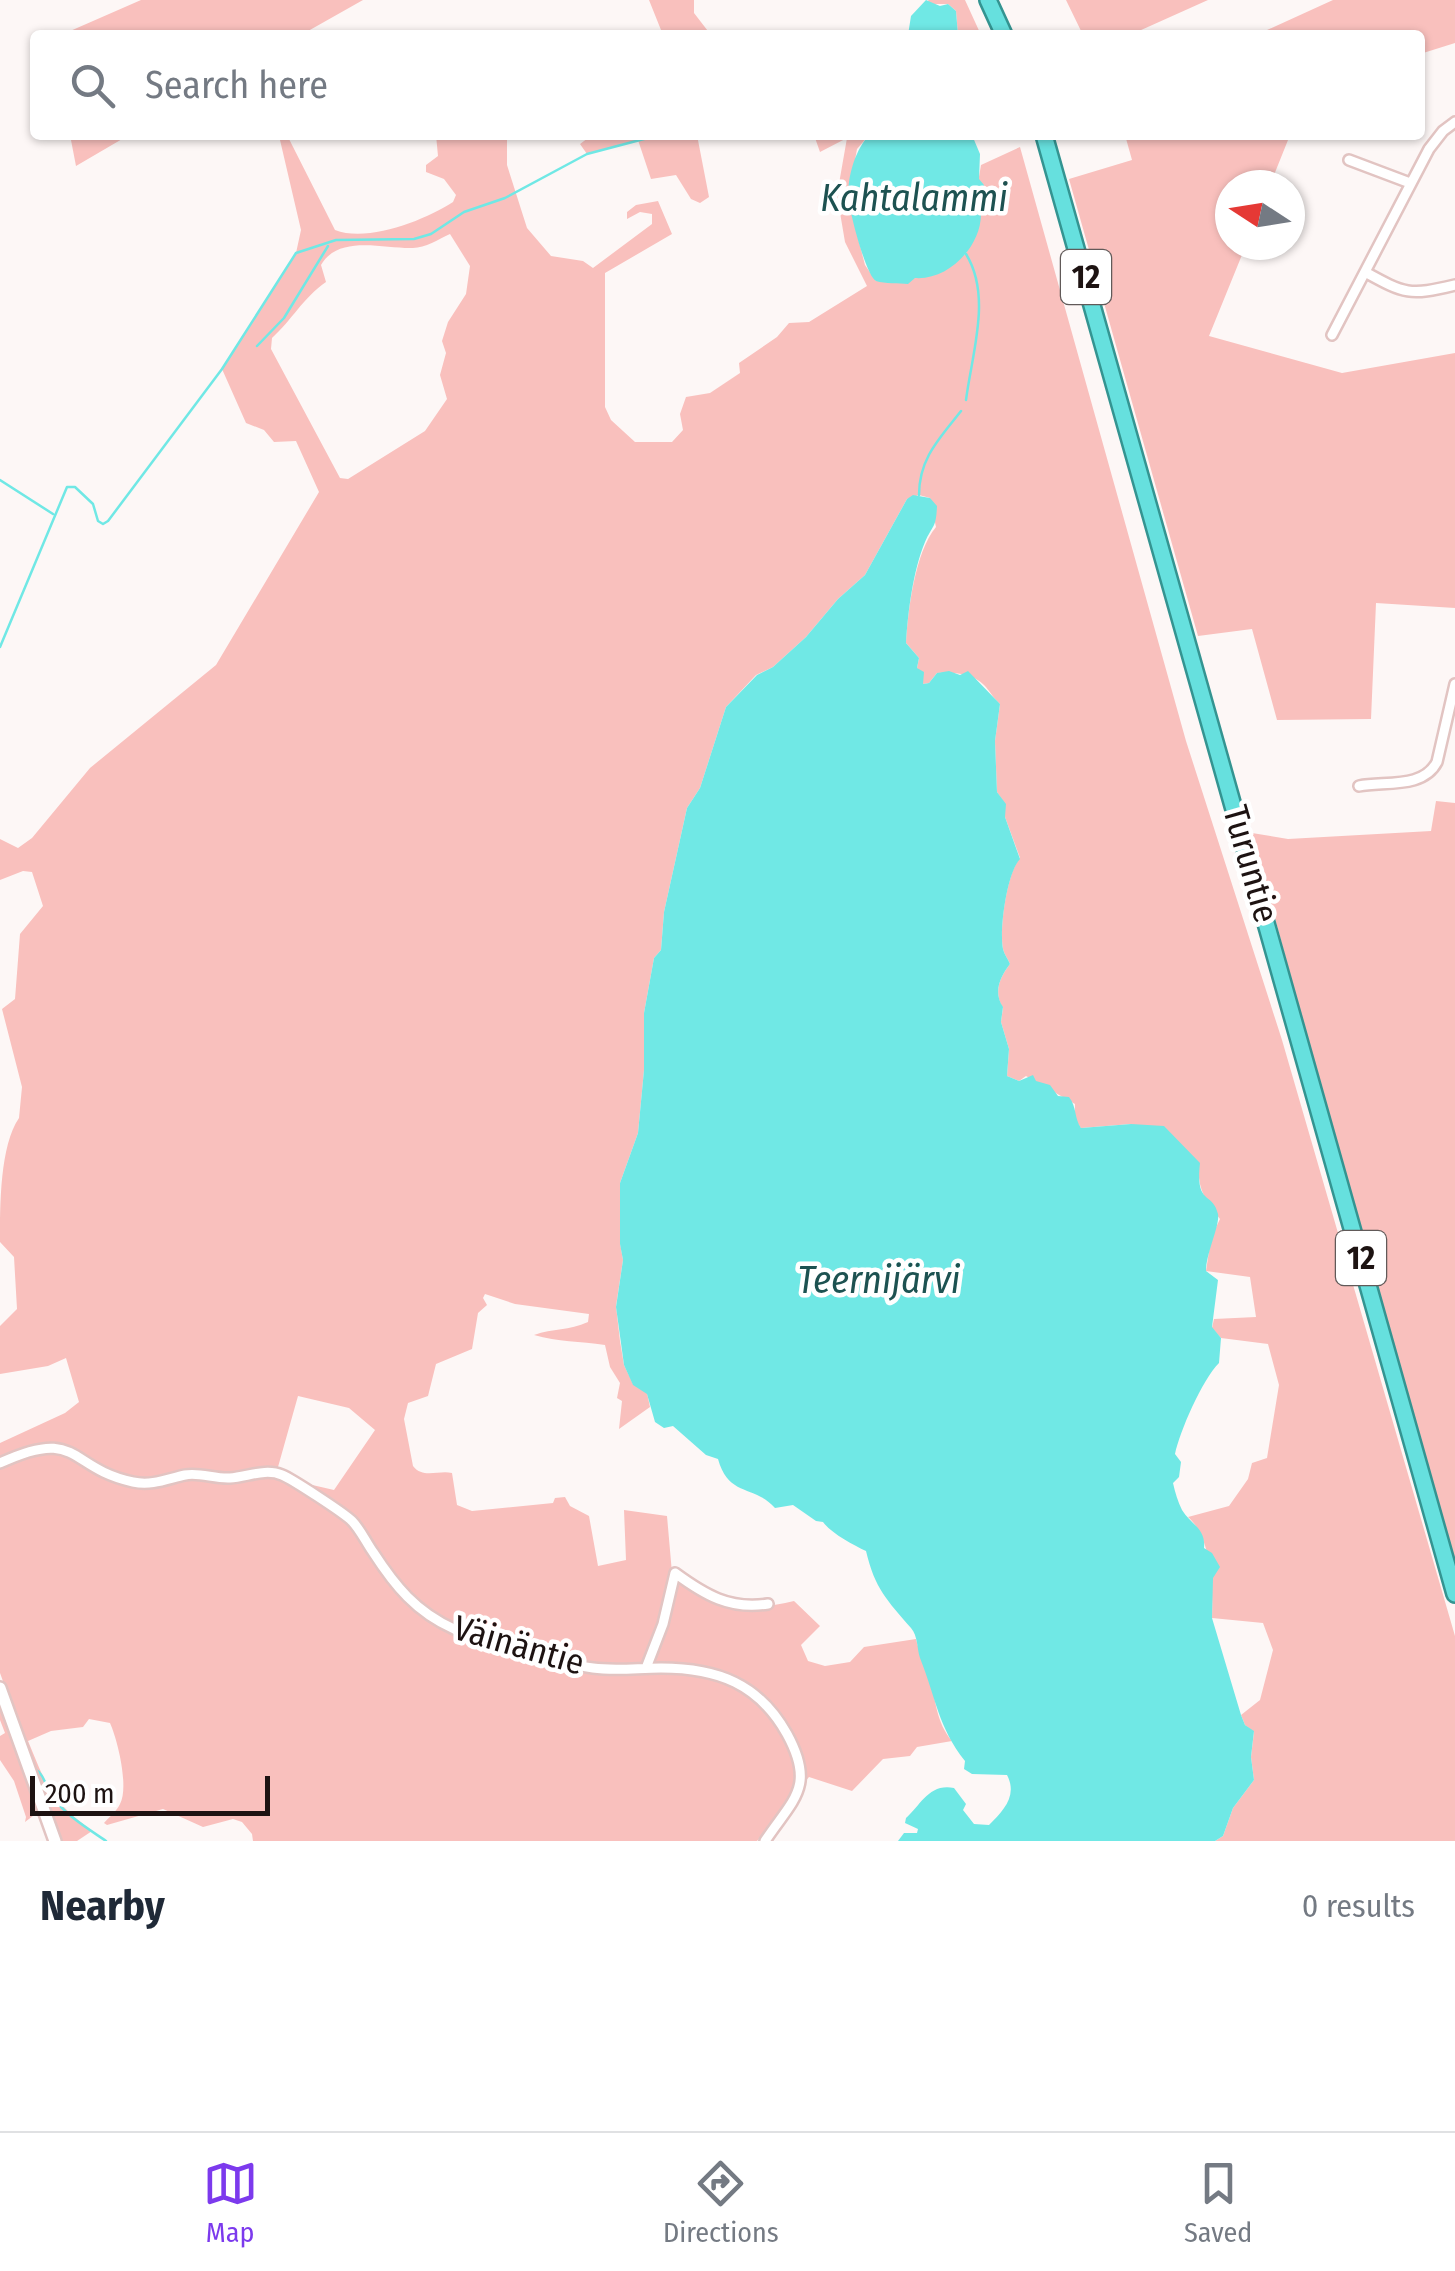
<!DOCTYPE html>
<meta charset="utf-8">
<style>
body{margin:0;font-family:"Fira Sans Condensed",sans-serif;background:#f2f2f3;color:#1f2937}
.compass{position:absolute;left:1215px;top:170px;width:90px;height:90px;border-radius:50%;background:#fff;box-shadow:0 2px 8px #0004;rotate:282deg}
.scale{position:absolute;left:30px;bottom:25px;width:240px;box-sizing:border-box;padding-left:10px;border:5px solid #1d1312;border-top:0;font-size:28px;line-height:35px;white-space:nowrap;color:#1d1312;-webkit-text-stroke:8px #fff;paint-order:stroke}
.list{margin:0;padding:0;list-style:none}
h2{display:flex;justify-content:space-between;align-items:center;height:130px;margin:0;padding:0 40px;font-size:42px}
h2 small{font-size:32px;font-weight:400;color:#747a83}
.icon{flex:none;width:55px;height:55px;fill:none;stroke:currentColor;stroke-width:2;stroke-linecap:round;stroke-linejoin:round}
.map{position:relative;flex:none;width:1455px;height:1841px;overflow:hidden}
.search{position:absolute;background:#fff;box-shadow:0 2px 8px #0004;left:30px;right:30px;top:30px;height:110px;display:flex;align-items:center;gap:25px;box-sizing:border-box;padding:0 35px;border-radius:10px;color:#747a83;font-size:38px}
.sheet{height:290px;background:#fff}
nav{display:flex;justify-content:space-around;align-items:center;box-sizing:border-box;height:140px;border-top:2px solid #e0e1e3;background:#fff;font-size:28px;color:#747a83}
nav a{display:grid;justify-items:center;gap:5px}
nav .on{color:#7c3aed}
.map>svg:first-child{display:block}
.green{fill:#f9c0bd;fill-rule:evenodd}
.water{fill:#70e8e5}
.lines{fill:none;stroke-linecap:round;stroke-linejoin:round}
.stream{stroke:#70e8e5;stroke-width:2.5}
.minor-casing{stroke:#e2c4c2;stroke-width:14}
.tertiary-casing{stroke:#e2c4c2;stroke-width:16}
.trunk-casing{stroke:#349491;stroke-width:20}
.minor{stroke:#fff;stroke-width:9}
.tertiary{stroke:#fff;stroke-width:11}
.trunk{stroke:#66e0de;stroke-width:15}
.labels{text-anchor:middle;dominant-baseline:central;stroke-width:9;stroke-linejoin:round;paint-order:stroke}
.shield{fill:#fff;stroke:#615a59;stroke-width:2.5}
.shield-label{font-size:32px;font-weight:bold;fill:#1d1312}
.street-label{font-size:35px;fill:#1d1312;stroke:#fff}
.water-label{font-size:38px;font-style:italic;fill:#1d5251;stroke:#fff}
</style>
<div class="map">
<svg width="1455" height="1841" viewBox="0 0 1455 1841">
<rect width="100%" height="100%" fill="#fdf7f6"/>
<path class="green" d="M141 0H363L301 35H61Z
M649 0H694V13L711 35H663Z
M928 0H965L981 35H958L956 11 948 4H930Z
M1066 0H1208L1130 35H1083Z
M1333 0H1455V43L1420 54V35H1256Z
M70 135H129L76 166Z
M287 135 335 230C368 243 425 220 453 202L456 195 444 179 426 172V165L438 156 436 135H507V165L527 228 551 256 583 261 593 268 652 224V214L640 212 627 219V212L636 205 658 201 672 234 605 273V407L611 420 635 442H672L683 430 680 414 686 397 710 393 740 373 739 363 777 337 789 323 809 322 867 286 845 242 837 195 847 138 820 152 814 135H869L857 149 848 199 865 265 876 281 916 278 966 254 981 165 1020 147 1186 741 1282 1040 1455 1636V1841H1215L1223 1836 1233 1808 1254 1780 1251 1757 1254 1732 1245 1725 1241 1715 1260 1700 1273 1650 1263 1623 1212 1618C1213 1587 1212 1538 1188 1517L1229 1506 1248 1479 1252 1463 1267 1458 1279 1385 1268 1344 1221 1338 1212 1328 1214 1319 1256 1317 1250 1277 1206 1271 1211 1238 1220 1219C1204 1199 1197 1188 1199 1163L1131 1124 1081 1128 1075 1120V1104L1026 1076 1019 1081 1007 1076 1009 1049 1001 1022 1003 1008C993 992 1000 977 1010 964 1008 959 1004 954 1003 949 999 929 1007 872 1020 858L1005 817V804L997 792 995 741 1000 704C993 698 990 691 984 685 973 673 952 672 937 673L929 683 923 684 917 668 919 658 906 643C908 610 915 552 936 527L930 498 919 495 907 499 865 575 838 599 806 637 773 667 756 675 726 707 700 788 687 808 664 912 661 950 654 958 644 1013V1070L638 1133 620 1183V1243L623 1260 616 1306 620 1341 624 1365 633 1384 647 1393 650 1407 619 1429 622 1401 617 1398 620 1383 610 1367 605 1345C580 1341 558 1342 534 1335 553 1328 569 1331 588 1322L589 1314 515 1304 485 1294 483 1298 487 1305 478 1313 472 1349 436 1364 428 1396 408 1403 404 1419 413 1466C423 1479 438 1470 452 1473L457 1505 472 1511 553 1503 555 1498 565 1497 570 1506 589 1516 598 1566 626 1560 624 1510 667 1516 672 1573C717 1609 738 1614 794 1601L820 1626 801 1645 808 1661 825 1666 850 1662 864 1647 916 1639C919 1653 927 1665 930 1678 936 1701 936 1722 952 1741L917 1747 910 1756 883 1759 852 1791 809 1777 757 1841H253L252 1834 242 1822 233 1819 203 1827 163 1809 107 1825 104 1823C109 1817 117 1811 120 1804 129 1787 118 1741 110 1723L89 1719 83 1727 51 1731 28 1741C48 1789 50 1799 92 1831L77 1841H61L0 1673V1443L65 1413 79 1402 66 1358 48 1366 0 1374V1326L17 1309 14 1257 0 1242C0 1204 0 1146 19 1118L22 1087 2 1009 15 999 20 934 43 906 32 872 23 871 0 880V839L18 848 32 838 90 768 216 665 319 492 296 441 274 442 264 430 246 423 222 369 296 253 301 230 280 140ZM450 234 470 266 466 294 448 322 442 341 446 353 440 375 447 399 425 431 348 479 340 478 271 349 272 338C292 320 303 298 326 282L321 265C339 234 384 249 413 248 425 248 439 239 450 234ZM298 1396 349 1408 375 1430 334 1490 308 1484 278 1467Z
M592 135H697L709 197 700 203 691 199 676 175 651 179 638 140 587 154 580 144Z
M1125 135H1290L1270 185H1230V245H1246L1209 336 1342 373 1455 353V608L1376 603 1371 719 1277 720 1252 629 1198 636 1069 179 1132 160Z
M1436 801 1455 803V1570L1400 1381 1252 833 1288 839 1431 831Z
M0 1702 38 1812 25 1822 26 1817 14 1781 0 1760V1736L5 1733 0 1720Z"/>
<path class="water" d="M926 0 940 6 948 4 956 11 958 35H908L911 16Z
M869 135H972L980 154 979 179 984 185 978 198C992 234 954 281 915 278L908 284C899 283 885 284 876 281 866 276 850 213 849 201 846 180 855 150 869 135Z
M913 495 930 498 937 506C936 529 933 524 925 542 913 571 908 611 906 643L919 658 917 668 924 672 923 684 929 683 937 673 949 671 960 675 968 671 1000 704 995 741 997 792 1006 804 1005 817 1020 859C1007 872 999 930 1003 949 1004 954 1008 959 1010 964 1000 977 993 992 1003 1007L1001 1022 1009 1049 1007 1076 1019 1081 1033 1075 1036 1081 1050 1085 1058 1096 1069 1097C1077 1107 1074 1118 1081 1128L1131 1124 1164 1126 1200 1163C1195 1206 1213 1191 1218 1214 1220 1226 1206 1253 1206 1271L1218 1280 1212 1327 1221 1338 1219 1363C1202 1380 1180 1431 1175 1454L1181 1462 1179 1477 1173 1483C1175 1492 1178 1502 1182 1510 1191 1525 1206 1528 1204 1548L1212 1553 1220 1567 1213 1578 1212 1618 1241 1715 1245 1725 1254 1731 1251 1757 1254 1780 1233 1808 1223 1836 1215 1841H898L904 1833H917L918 1829 905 1823 906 1818C921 1805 929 1783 954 1788L966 1804 963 1810 974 1824 989 1825C1003 1811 1018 1796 1007 1775L972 1774 964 1769 965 1761C938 1727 936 1698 920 1658 917 1649 918 1636 911 1628 887 1600 875 1589 866 1551 853 1545 831 1533 823 1522L816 1521 793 1505 775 1508C754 1484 729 1498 718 1459L706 1455 673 1426 664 1428 655 1422 647 1394 633 1385 624 1365 616 1307 623 1260 620 1244V1183L638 1133 644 1070V1013L654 958 661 950 664 912 687 808 700 788 726 707 757 675 773 667 806 637 838 599 865 575 907 499Z"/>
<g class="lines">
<path class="stream" d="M966 254C992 296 972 353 966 400
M257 346 284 318 328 246
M0 480 53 514
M919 495C919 458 940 438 961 411
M0 647 67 487H75L93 504 98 521 103 524 108 521 222 369 296 253 336 240 414 239 431 234 464 212 505 198 587 154 659 135
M34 1768C45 1775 45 1786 52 1796 65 1815 87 1828 106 1841"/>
<defs>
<path id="minor" d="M1349 160 1410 183
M1365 272C1405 294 1409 296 1455 285
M1332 335 1429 149 1443 131 1455 122
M1359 786C1385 781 1423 789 1437 762L1455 684
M0 1463C80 1426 67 1468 133 1482 152 1486 167 1479 185 1475 199 1472 215 1479 230 1478 247 1477 265 1468 282 1475 292 1479 344 1513 352 1521 360 1529 366 1542 373 1552 395 1586 416 1612 454 1629 484 1644 558 1663 593 1668 615 1671 638 1668 661 1668 718 1668 759 1684 787 1734 816 1787 793 1799 765 1841
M646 1668 663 1624 675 1573C705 1595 730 1610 768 1604"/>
<path id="tertiary" d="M0 1688 55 1841"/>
<path id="trunk" d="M988 0 1004 35
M1044 135 1455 1594"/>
</defs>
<use href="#minor" class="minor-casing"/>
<use href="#tertiary" class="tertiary-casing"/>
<use href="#trunk" class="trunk-casing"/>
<use href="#minor" class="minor"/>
<use href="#tertiary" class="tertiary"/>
<use href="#trunk" class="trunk"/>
</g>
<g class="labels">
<g class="shield">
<rect x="1061" y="250" width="50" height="54" rx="8"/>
<rect x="1336" y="1231" width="50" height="54" rx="8"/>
</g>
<g class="shield-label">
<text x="1086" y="277">12</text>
<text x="1361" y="1258">12</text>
</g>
<g class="street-label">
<text transform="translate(1251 864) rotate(74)">Turuntie</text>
<text transform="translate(519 1645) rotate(16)">Väinäntie</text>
</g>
<g class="water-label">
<text x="914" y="198">Kahtalammi</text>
<text x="879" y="1280">Teernijärvi</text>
</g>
</g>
</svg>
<svg class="compass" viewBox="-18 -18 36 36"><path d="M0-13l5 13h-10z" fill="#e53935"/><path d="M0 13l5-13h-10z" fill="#747a83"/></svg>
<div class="scale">200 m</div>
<div class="search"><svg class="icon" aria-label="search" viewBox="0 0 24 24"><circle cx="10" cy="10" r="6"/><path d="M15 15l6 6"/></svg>Search here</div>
</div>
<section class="sheet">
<h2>Nearby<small>0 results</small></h2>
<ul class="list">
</ul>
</section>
<nav>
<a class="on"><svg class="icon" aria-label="map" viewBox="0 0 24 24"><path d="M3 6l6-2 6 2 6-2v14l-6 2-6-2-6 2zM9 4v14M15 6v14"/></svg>Map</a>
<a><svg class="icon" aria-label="directions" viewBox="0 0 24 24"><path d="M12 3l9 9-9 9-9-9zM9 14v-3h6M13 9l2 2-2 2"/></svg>Directions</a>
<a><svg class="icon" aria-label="saved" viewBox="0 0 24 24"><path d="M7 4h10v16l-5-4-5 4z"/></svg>Saved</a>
</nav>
